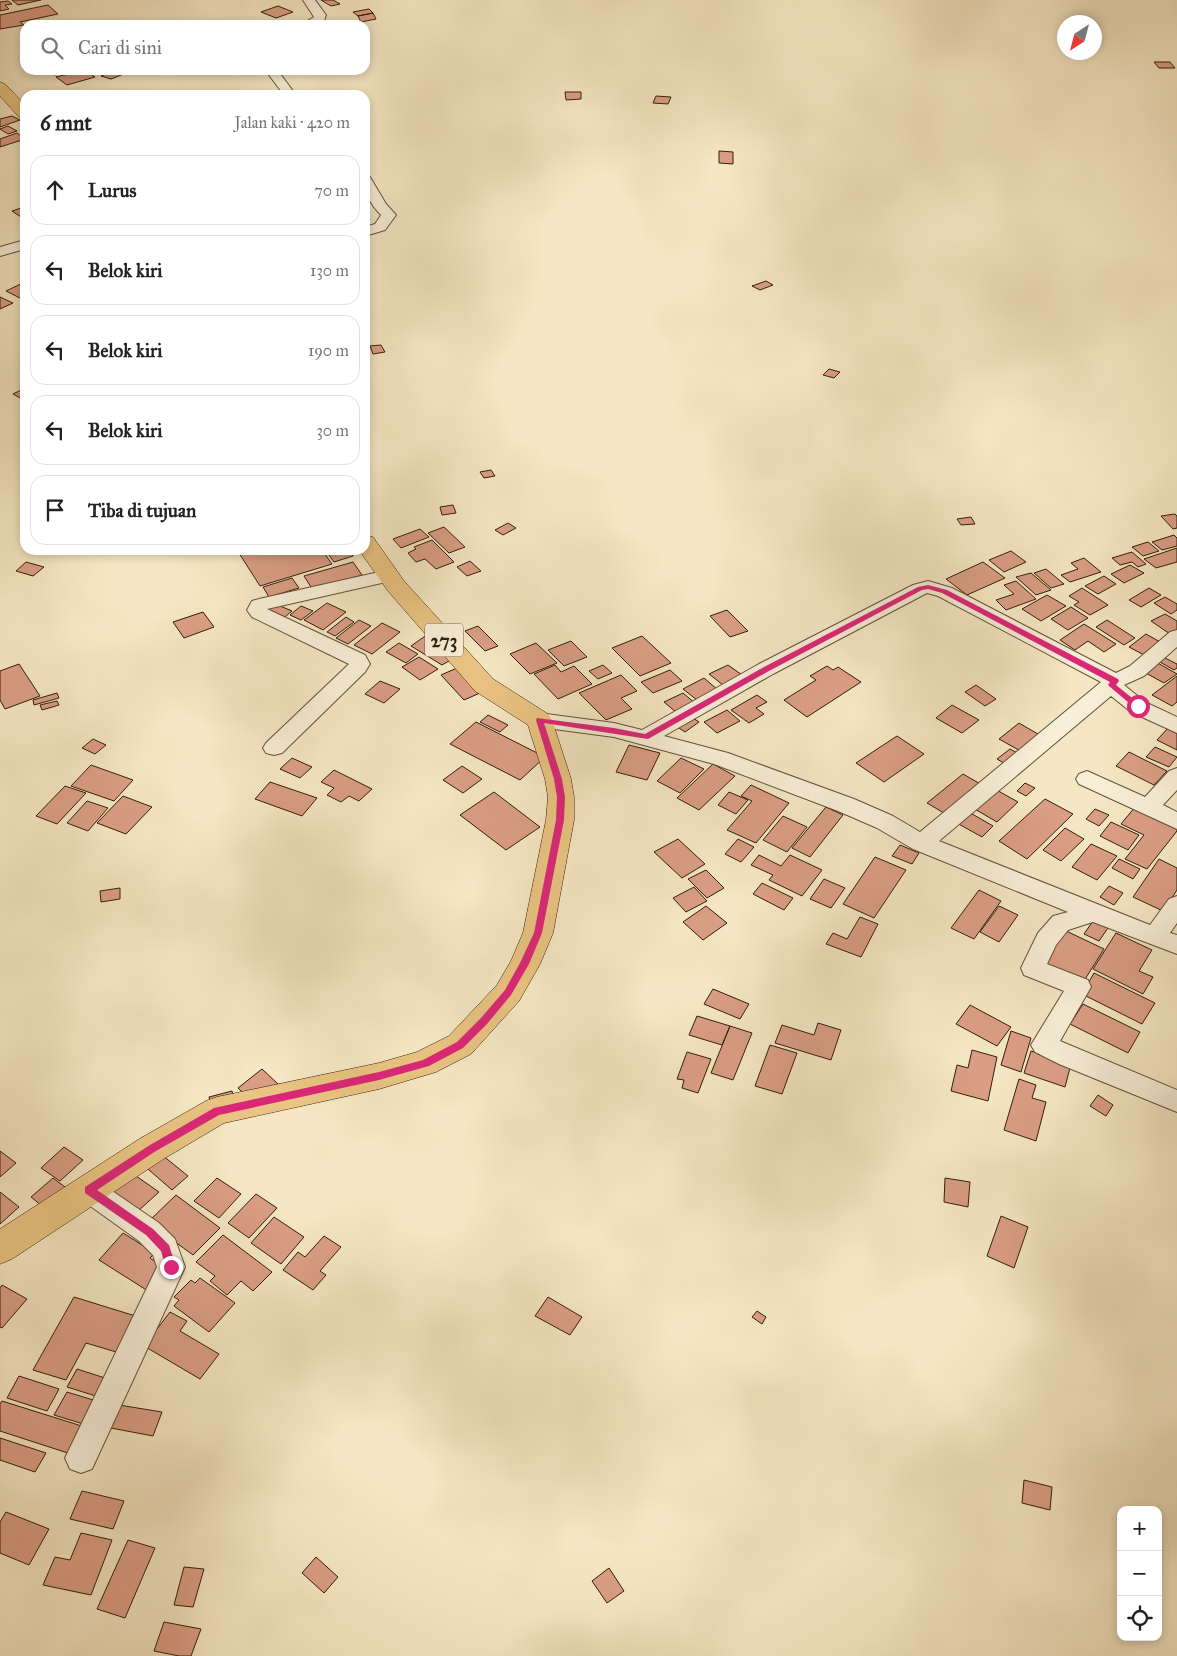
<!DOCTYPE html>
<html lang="id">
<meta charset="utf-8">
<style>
body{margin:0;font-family:"IM FELL Great Primer",serif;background:#f6f6f6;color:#222}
.controls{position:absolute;right:15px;bottom:15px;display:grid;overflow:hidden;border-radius:10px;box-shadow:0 2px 8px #0003}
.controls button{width:45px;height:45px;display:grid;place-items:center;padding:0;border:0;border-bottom:1px solid #e0e0e0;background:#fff;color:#222;font:25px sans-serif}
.compass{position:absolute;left:1057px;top:15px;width:45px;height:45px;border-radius:50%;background:#fff;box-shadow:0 2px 8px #0003;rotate:216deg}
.stop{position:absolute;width:15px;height:15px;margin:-11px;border:4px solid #db2777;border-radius:50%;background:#fff}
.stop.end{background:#db2777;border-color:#fff;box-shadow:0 1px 5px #0008}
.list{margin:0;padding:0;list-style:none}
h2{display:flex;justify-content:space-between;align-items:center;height:65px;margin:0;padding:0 20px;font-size:21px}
h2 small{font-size:16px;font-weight:400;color:#767676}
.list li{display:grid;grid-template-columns:32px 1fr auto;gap:15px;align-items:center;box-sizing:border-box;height:70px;margin:0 10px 10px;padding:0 10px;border:1px solid #e0e0e0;border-radius:15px}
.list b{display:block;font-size:19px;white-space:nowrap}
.list em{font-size:16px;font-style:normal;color:#767676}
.icon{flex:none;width:28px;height:28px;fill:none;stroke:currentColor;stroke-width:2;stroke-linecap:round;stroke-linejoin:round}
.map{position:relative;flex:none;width:1177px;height:1656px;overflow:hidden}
.search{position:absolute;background:#fff;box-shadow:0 2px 8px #0003;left:20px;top:20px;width:350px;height:55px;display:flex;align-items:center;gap:12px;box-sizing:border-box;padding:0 18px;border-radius:15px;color:#767676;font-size:19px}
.panel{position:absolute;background:#fff;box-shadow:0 2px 8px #0003;left:20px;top:90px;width:350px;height:465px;border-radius:15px}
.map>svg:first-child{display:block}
.building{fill:#da9e84;stroke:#321d0b}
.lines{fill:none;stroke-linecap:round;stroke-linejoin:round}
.street-casing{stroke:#635039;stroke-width:2}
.primary-casing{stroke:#321d0b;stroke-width:1}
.street{fill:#f8efd8;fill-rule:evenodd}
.primary{fill:#eac482;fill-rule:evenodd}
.route{fill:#db2777}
.labels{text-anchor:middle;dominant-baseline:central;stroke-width:4;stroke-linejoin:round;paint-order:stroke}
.shield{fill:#f8efd8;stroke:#6d5c48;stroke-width:1}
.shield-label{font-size:19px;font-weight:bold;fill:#321d0b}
</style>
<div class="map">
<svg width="1177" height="1656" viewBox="0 0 1177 1656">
<rect width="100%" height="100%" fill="#f5e7c3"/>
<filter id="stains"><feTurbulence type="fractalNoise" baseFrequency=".004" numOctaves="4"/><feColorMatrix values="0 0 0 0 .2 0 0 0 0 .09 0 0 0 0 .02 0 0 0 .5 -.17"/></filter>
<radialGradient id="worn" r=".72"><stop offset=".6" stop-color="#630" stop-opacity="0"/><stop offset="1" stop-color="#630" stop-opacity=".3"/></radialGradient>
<path class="building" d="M12 0H41L18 5Z
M321 0H333L340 4 331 6Z
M8 1 12 4 5 5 9 9 0 11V2Z
M48 5 58 14 20 22 24 25 0 29V15Z
M278 6 293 12 276 18 261 12Z
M369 9 373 13 358 16 353 12Z
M373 13 376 19 361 22 358 16Z
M1154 62H1170L1175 68H1159Z
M48 70H67L69 71 55 75Z
M85 70 95 77 67 85 56 77Z
M116 70 126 73 111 79 101 76Z
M565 92H581V99L566 100Z
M656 96 671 97 668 104 653 103Z
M12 116 20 120 0 127V119Z
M8 126 17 131 8 134 0 129Z
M17 133 25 139 0 147V139Z
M719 151 733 152V164L719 163Z
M24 207V219L12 211Z
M766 281 773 285 760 290 752 286Z
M25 282V296L20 298 6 291Z
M0 297 13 303 0 309Z
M381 345 385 352 373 354 370 346Z
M829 369 840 372 834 378 823 375Z
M21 390 25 392V398L22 399 13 394Z
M491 470 495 476 484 478 480 472Z
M453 505 456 513 442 515 440 507Z
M1175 514 1177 516V528L1173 529 1161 516Z
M971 517 975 524 961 525 957 519Z
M508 523 516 528 503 535 495 530Z
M444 527 465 547 449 553 428 533Z
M420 529 429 537 401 548 393 539Z
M1174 535 1177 538V546L1162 550 1152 542Z
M432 540 454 562 436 569 425 559 416 562 408 553 416 549 414 547Z
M1148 542 1159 551 1143 556 1132 547Z
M1177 548V562L1156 568 1144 559Z
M237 550H322L332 564 260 586Z
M331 550H349L353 556 334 562 326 551Z
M1011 551 1026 562 1004 572 989 560Z
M1132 552 1146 564 1138 567 1132 562 1120 565 1112 558Z
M1084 558 1101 572 1070 582 1061 575 1078 569 1071 563Z
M470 561 481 571 467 576 457 567Z
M26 562 44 567 33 576 16 571Z
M353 562 362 575 313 590 304 576Z
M983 562 1005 578 967 595 946 579Z
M1130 565 1144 573 1124 583 1111 574Z
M1046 569 1064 584 1051 588 1034 573Z
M1031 573 1051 590 1036 595 1016 577Z
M1104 576 1116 584 1098 594 1085 586Z
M292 578 299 588 269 597 263 587Z
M1016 581 1036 599 1006 610 996 600 1014 594 1004 585Z
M1082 588 1108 605 1090 615 1074 605 1079 602 1069 596Z
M1149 588 1161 595 1141 607 1129 600Z
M1047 595 1066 606 1041 621 1022 609Z
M1165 597 1177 604V610L1171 614 1154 603Z
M273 603 292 611 280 621 261 613Z
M327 603 346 612 323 630 304 620Z
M301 606 313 611 301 620 290 615Z
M1071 607 1088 618 1068 630 1051 619Z
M727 610 748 631 730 637 710 616Z
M203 612 214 627 184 638 173 622Z
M1165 614 1177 621V630L1170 634 1151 621Z
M346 617 354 622 335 636 327 632Z
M359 620 371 626 348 644 336 638Z
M1107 620 1135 638 1124 645 1096 627Z
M382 623 400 632 372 654 354 645Z
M1084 624 1116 644 1104 652 1088 641 1075 650 1060 640Z
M478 626 498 646 485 651 465 631Z
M428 634 438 640 432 644 454 658 442 665 411 646Z
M1146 634 1162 643 1146 656 1129 647Z
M642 636 671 663 640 676 612 648Z
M571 641 587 657 564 666 548 650Z
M399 643 418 654 406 663 386 652Z
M536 643 557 663 530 674 510 654Z
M419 657 438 669 420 680 402 667Z
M1165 658 1177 664V668L1174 670 1160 662Z
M1156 662 1177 674 1164 683 1144 672Z
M19 664 40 696 5 709 0 700V671Z
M555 665 561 672 574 666 592 684 558 699 534 674Z
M603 665 612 673 598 679 589 671Z
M728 665 742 675 723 685 709 674Z
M827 666 833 670 838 667 861 682 807 717 784 700 816 680 810 676Z
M457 668 480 693 464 700 441 675Z
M670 670 682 681 653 693 641 682Z
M621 675 637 691 621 698 632 709 606 720 579 693Z
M1177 676V702L1172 706 1152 695Z
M704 678 718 690 697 700 683 689Z
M380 681 400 689 384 703 365 694Z
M976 685 996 699 985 706 965 692Z
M57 693 59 698 34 705 33 700Z
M683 693 695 703 677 713 664 702Z
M757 695 767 702 756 708 764 714 749 723 731 710Z
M57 701 59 705 42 710 40 705Z
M952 705 979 720 962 733 936 718Z
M727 710 740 721 717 733 704 722Z
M488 715 508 725 500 732 480 722Z
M690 716 699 722 685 732 676 726Z
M476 722 545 757 520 780 450 744Z
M1019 723 1043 737 1024 753 999 739Z
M1169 727 1177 731V750L1157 740Z
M897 736 924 754 884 782 856 763Z
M93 739 106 745 95 754 82 748Z
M629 745 660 753 647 780 616 772Z
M1155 747 1177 757 1169 767 1146 757Z
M1010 749 1021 755 1007 765 997 759Z
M1129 752 1167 771 1154 785 1116 766Z
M292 758 312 767 300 778 280 769Z
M681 758 704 769 680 793 657 781Z
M713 764 735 776 699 810 677 798Z
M91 765 133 780 114 801 71 786Z
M462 766 482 779 463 793 443 780Z
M334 770 372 789 359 801 349 796 341 802 327 795 334 788 321 782Z
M963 774 984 786 949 816 927 803Z
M270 782 317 798 302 816 255 799Z
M1025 783 1035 788 1026 796 1017 791Z
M751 785 789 803 756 843 727 830 752 801 741 796Z
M65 786 86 793 57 824 36 816Z
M993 788 1018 802 997 822 973 808Z
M494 792 540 827 506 850 460 815Z
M729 792 748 800 736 814 718 805Z
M123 796 152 807 126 834 97 823Z
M1045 799 1073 814 1027 859 999 841Z
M87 801 108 808 88 831 67 823Z
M826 807 843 815 810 857 792 848Z
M1135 807 1177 827V831L1147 869 1125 859 1144 835 1121 824Z
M1095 809 1109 815 1099 826 1086 819Z
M967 811 993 826 982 837 955 822Z
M783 816 807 827 787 852 763 840Z
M1111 822 1139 835 1128 850 1100 836Z
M1065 828 1084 839 1061 861 1043 850Z
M678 839 705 864 682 878 654 852Z
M738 839 754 847 741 862 725 854Z
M1091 844 1117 856 1097 880 1072 867Z
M900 845 919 853 912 864 892 856Z
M759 855 781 866 790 855 822 870 802 896 769 880 773 875 751 865Z
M875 857 906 870 874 918 843 904Z
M1119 859 1140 869 1133 879 1112 868Z
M1159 859 1177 868V890L1163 911 1133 897Z
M706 870 724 888 707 898 688 879Z
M824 879 845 888 831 908 810 899Z
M762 883 793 898 784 910 753 894Z
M1109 886 1123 893 1114 905 1100 897Z
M694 887 707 901 686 912 673 898Z
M120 888V899L101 902 100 891Z
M979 890 1001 901 974 939 951 928Z
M706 906 727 923 703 940 683 922Z
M999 906 1018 915 999 942 980 932Z
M860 917 878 924 861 957 826 944 833 933 847 939Z
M1093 921 1108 928 1099 941 1084 934Z
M1062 929 1104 949 1082 984 1039 962Z
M1116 933 1152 950 1139 971 1153 977 1143 994 1093 969Z
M1094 973 1155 1003 1142 1024 1082 994Z
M713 989 749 1004 740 1019 704 1004Z
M1083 1004 1140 1032 1128 1053 1070 1024Z
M970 1005 1011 1027 997 1046 956 1024Z
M697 1016 730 1026 722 1045 689 1035Z
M818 1023 841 1030 831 1060 775 1043 782 1025 814 1035Z
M730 1026 752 1033 733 1080 711 1073Z
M1011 1031 1031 1038 1021 1072 1001 1065Z
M770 1045 797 1053 782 1094 755 1086Z
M972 1050 997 1057 988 1101 951 1091 957 1065 968 1068Z
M1031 1051 1071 1064 1065 1087 1024 1073Z
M687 1052 711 1059 698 1093 682 1088 684 1080 677 1079Z
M262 1069 278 1084 253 1103 238 1088Z
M1019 1079 1036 1085 1032 1098 1046 1102 1036 1141 1004 1130Z
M232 1091 235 1103 212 1109 209 1097Z
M1098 1095 1113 1105 1106 1116 1090 1106Z
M64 1147 83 1160 60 1181 41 1168Z
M156 1150 188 1176 172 1190 141 1163Z
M0 1151 16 1163 0 1177Z
M126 1169 159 1192 138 1211 106 1188Z
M53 1178 69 1190 47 1210 31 1197Z
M217 1178 241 1194 219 1218 194 1201Z
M945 1178 970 1182 968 1207 944 1202Z
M0 1192 19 1207 0 1224Z
M256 1194 277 1208 249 1238 228 1223Z
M176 1195 220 1228 193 1255 148 1222Z
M1001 1216 1028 1227 1014 1268 987 1256Z
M274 1217 304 1237 281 1264 251 1243Z
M123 1233 155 1253 150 1258 167 1269 148 1291 99 1260Z
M223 1235 272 1272 253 1291 241 1281 227 1295 210 1281 215 1276 196 1262Z
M324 1236 341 1247 320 1271 326 1275 313 1290 283 1270 298 1252 305 1257Z
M200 1278 235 1303 209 1332 174 1306 179 1300 174 1297 191 1280 195 1283Z
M2 1285 27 1299 2 1328 0 1327V1288Z
M74 1297 142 1318 123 1354 86 1343 66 1380 33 1370Z
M548 1297 582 1317 570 1335 535 1316Z
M757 1311 766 1317 762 1324 752 1317Z
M170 1312 187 1321 180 1331 219 1354 200 1379 144 1346Z
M77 1369 108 1379 99 1397 67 1387Z
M19 1376 59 1389 47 1411 7 1398Z
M67 1392 103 1403 90 1426 54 1415Z
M2 1401 88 1428 74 1455 0 1431V1404Z
M119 1405 162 1412 153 1436 111 1428Z
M0 1438 46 1453 35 1472 0 1460Z
M1024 1480 1052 1487 1050 1510 1022 1503Z
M82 1491 124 1501 113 1529 70 1519Z
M6 1512 49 1529 29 1565 0 1553V1522Z
M81 1533 112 1540 91 1595 43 1585 55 1557 70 1560Z
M128 1540 155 1548 125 1618 97 1609Z
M316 1557 338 1577 324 1593 302 1573Z
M184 1567 204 1569 193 1607 174 1605Z
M609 1568 624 1591 607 1603 592 1581Z
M164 1622 201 1629 191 1656H179L154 1651Z"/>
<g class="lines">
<defs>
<path id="street" d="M303 0H315L326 15 324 21 316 25H301L314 17Z
M268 70H280L281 75 296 95H284L269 75Z
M365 176 370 177 386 204 396 215 385 230 365 236V227L375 224 381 215C369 203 365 193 365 176Z
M25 240V249L0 256V247Z
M388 570 395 572 398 576 395 580 267 609 365 655 370 664 365 672 282 753 274 755 266 753 263 748 266 743 349 664 252 617 247 610 252 601 259 599Z
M928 581 952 588 1116 673 1130 666 1170 632 1177 630V647L1144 676 1124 685 1145 702 1177 717V733L1131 712 1111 696 939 841 1150 925 1169 899 1177 896V923L1170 933 1177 935V954L1093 922 1068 930 1056 945 1047 964 1088 980 1091 987 1060 1041 1177 1090V1112L1059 1064 1035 1052 1031 1045 1064 991 1024 975 1021 968 1038 933 1053 916 1068 912 913 849 877 828 838 811 714 764 614 737 539 727 532 725 528 720 532 715 539 713 614 723 642 730 759 664 913 585ZM927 593 938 596 1101 682 920 832 893 816 854 799 728 753 664 736 773 674Z
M1177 768V790L1163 805 1177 812V829L1079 784 1076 779 1079 774 1087 771 1145 797 1169 771Z
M89 1178 99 1182 159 1223 175 1239 185 1267 92 1469 81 1473 70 1469 65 1458 157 1267 153 1255 139 1241 79 1198 75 1190 79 1182Z"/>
<path id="primary" d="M0 82 5 84 25 105V119L19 117 0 96Z
M365 535 373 537 404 581 493 679 548 714 552 720 571 779 574 797V820L553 933 540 964 519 1001 471 1054 436 1072 379 1089 224 1123 165 1158 12 1259 0 1264V1229L141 1138 206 1101 217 1097 379 1063 417 1052 449 1036 497 985 511 961 523 933 546 820 548 797 545 779 528 725 475 691 388 591 359 550H365Z"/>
</defs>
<use href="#street" class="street-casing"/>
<use href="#primary" class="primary-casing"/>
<use href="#street" class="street"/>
<use href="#primary" class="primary"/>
</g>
<path class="route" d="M928 585 947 590 1118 679 1119 681 1116 685 1142 706 1135 708 1109 686 1108 685 1110 682 942 593 928 589 922 590 769 671 648 739 544 723 562 779 565 797 564 820 542 933 529 964 511 995 487 1024 463 1048 429 1066 379 1080 219 1115 156 1151 97 1190 153 1229 169 1245 176 1267 175 1271H167L161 1251 146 1235 85 1193V1187L150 1145 214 1108 379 1072 423 1060 457 1042 481 1018 505 990 520 963 534 933 556 820 557 797 554 779 536 720 537 718 614 728 645 734 764 667 918 587Z"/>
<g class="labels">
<rect class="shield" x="425" y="623.5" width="38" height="33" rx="4"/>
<g class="shield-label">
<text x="444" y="640">273</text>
</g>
</g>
<rect width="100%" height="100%" filter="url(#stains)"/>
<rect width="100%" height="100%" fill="url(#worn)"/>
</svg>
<div class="controls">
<button>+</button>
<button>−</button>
<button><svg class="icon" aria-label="locate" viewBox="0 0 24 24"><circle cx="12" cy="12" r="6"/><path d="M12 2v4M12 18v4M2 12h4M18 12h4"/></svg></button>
</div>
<svg class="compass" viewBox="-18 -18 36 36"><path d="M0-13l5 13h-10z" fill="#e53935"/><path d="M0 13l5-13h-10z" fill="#767676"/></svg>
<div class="stop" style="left:1138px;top:706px"></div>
<div class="stop end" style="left:171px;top:1267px"></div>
<div class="search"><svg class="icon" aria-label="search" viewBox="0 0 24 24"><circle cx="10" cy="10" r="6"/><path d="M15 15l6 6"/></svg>Cari di sini</div>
<section class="panel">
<h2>6 mnt<small>Jalan kaki · 420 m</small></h2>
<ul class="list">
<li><svg class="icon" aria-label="ahead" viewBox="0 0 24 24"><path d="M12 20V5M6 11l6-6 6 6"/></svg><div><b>Lurus</b></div><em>70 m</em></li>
<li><svg class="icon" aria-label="left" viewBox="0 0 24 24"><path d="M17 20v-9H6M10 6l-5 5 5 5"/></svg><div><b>Belok kiri</b></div><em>130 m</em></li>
<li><svg class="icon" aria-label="left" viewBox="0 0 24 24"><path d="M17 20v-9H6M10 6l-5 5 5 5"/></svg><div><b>Belok kiri</b></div><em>190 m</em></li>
<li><svg class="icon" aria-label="left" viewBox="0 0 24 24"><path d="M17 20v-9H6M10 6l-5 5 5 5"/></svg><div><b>Belok kiri</b></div><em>30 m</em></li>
<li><svg class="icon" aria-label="arrive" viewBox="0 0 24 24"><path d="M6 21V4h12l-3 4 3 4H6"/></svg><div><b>Tiba di tujuan</b></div></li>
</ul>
</section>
</div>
